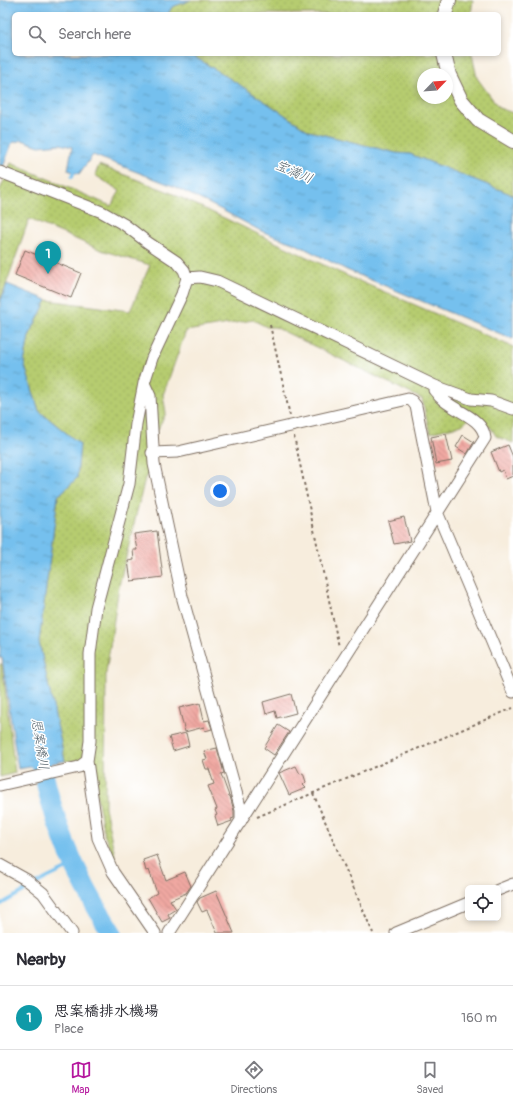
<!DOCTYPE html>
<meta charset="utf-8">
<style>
body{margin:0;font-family:Pangolin,"Klee One",sans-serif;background:#f7f7f7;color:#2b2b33}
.controls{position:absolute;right:12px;bottom:12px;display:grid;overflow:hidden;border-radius:6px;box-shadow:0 2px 6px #0003}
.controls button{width:36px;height:36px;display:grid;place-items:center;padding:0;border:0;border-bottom:1px solid #e1e1e2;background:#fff;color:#2b2b33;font:20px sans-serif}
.compass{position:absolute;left:417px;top:68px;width:36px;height:36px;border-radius:50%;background:#fff;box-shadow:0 2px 6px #0003;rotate:65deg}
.you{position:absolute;left:220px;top:491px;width:14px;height:14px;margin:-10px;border:3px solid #fff;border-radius:50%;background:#1a73e8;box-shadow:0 0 0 6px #1a73e833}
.badge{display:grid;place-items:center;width:26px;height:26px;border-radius:50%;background:#b5179e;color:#fff;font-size:13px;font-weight:700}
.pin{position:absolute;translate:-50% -33px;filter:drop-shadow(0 1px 2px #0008)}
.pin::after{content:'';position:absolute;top:21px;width:14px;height:12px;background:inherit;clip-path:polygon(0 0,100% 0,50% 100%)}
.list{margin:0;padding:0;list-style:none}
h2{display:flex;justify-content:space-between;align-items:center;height:52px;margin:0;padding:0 16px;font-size:17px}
h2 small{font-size:13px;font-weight:400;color:#7c7c81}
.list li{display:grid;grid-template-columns:26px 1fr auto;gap:12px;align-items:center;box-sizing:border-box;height:64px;padding:0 16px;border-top:1px solid #e1e1e2}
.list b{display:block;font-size:15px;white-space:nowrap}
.list p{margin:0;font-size:13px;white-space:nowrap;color:#7c7c81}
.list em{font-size:13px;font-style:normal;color:#7c7c81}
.icon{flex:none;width:22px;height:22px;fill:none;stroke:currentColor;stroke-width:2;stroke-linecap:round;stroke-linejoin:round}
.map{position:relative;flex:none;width:513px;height:933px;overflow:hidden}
.search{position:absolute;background:#fff;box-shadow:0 2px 6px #0003;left:12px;right:12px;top:12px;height:44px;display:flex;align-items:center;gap:10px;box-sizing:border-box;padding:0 14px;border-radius:6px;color:#7c7c81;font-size:15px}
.sheet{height:116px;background:#fff}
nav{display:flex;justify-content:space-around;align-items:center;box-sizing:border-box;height:56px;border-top:1px solid #e1e1e2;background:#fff;font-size:11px;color:#7c7c81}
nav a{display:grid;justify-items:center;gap:2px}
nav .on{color:#b5179e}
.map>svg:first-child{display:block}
.grass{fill:url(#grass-dots);stroke:#787b47;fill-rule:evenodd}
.green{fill:#b6cc70;stroke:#787b47}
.water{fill:url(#water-ripples);stroke:#587586}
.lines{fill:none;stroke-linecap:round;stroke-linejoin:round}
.stream{stroke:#74c0ee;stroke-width:3.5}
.river{stroke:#74c0ee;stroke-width:20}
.building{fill:url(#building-back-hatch)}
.minor-casing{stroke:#7d6e61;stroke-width:13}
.tertiary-casing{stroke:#7d6e61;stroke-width:16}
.path{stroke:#7d6e61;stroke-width:2;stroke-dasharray:3 3;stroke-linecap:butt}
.minor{stroke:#fff;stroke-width:11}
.tertiary{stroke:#fff;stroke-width:14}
.labels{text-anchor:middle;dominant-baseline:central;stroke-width:3;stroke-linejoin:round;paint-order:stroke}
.water-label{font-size:13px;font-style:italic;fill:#4f5e67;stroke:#fff}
</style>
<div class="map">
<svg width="513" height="933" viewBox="0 0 513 933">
<defs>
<pattern id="grass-dots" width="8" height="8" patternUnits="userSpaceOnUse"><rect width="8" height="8" fill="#b6cc70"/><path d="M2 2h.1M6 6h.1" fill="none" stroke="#9daf61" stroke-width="1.8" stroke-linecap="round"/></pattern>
<pattern id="water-ripples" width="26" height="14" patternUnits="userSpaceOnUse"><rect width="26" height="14" fill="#74c0ee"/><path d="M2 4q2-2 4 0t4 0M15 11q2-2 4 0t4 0" fill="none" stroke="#609cc0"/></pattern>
<pattern id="building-back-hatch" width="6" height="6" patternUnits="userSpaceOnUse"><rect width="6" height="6" fill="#f0a8a2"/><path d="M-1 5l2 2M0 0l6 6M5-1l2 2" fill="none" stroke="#c48983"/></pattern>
</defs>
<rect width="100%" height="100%" fill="#fff"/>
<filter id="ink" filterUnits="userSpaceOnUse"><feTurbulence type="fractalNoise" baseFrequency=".025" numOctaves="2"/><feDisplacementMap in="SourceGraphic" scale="8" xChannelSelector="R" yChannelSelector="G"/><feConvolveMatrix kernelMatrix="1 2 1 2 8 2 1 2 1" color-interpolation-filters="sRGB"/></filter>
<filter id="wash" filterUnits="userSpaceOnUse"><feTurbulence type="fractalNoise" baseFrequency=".012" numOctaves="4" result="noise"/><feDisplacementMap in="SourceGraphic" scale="16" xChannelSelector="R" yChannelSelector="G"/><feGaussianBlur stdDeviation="0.9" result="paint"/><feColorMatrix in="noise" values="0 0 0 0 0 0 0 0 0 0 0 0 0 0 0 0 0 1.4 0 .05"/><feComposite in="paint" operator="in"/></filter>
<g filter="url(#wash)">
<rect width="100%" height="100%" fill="#f7eddd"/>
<path class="grass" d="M191 0H473L471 14H168L172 7Z
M190 54H472L477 78 499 108 513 113V195L410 154 396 153 309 131 240 85ZM423 74H447V98H423Z
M11 163 111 206 120 191 95 175 99 165 169 192 345 275 513 347V443L496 436 491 428 471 417 462 425 430 433 422 399 275 327H267L253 320 186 331 163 395 166 413 149 448 151 472 145 478 119 586 106 673 105 807 117 866 104 834 91 765 75 761H65L39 642 58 496 77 478 80 444 39 411 24 363 29 336 47 300 130 311 150 265 101 250 29 219 0 302V190Z"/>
<path class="green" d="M0 664H2L15 773 0 777Z"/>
<path class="water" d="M0 0H191L172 7 168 14H14V54H190L240 85 309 131 396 153 410 154 513 195V339L347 270 298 245 261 231 222 210 173 186 93 155 79 174 68 170 72 147 60 144 39 146 22 140 12 143 0 175Z
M7 284 47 300 29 336 24 363 39 411 80 444 77 478 58 496 39 642 65 761 18 769 2 658H0V302Z"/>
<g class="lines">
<path class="stream" d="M72 177 75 168
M0 905 45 879 74 865"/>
<path class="river" d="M38 739C46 808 74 874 112 933"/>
</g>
<g id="blocks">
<path class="building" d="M25 250 81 273 71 298 15 275Z
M446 434 452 461 436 464 431 437Z
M463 435 474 442 467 454 456 447Z
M508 445 513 457V476L506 479 503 470 499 472 491 452Z
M404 517 410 541 394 544 388 521Z
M157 531 163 577 131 581 128 561 134 560 133 550H137L134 534Z
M291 694 296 713 277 718 275 711 266 714 263 702Z
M200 703 204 721 209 720 212 729 205 731 204 727 185 732 179 708Z
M278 725 289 732 274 755 264 748Z
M186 733 189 746 173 751 169 737Z
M217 748 224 773 221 774 229 796H230L234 811V818L231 819 232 821 218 826 215 816 217 815 215 810 217 809 208 786 214 784 209 769H206L203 760 207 759 204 751Z
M296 766 300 774 303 773 306 782 303 785 306 788 289 795 279 773Z
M157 855 166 880 185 872 191 886 186 893 170 900 176 909 168 914 170 918 162 922 148 898 157 893 149 870 146 871 143 860Z
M216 891 234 933H217L207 910 202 912 197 902 200 898Z"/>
</g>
</g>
<g filter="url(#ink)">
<use href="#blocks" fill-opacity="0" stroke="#7d6e61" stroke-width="1"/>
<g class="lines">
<defs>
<path id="minor" d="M0 172 102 212 125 225 147 242 177 262 184 270 187 278 182 294 152 358 144 383 136 424 129 484 96 608 90 654V741L87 761 79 767 0 785
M187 278 200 277 217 281 435 386 471 399 491 401 513 409
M144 383 150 396 154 464 182 596 241 810V821
M152 453 178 452 408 399 412 401 416 406 437 512 513 692
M87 761 98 838 113 872 155 933
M0 865 27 880 43 893 72 933
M498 890 513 884
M169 933 485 438C483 417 453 411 440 397 438 395 436 392 434 390L435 386
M396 933 468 903"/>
<path id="tertiary" d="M445 14 449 0
M444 54 449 75 461 100 478 120 513 141"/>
</defs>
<use href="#minor" class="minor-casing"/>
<use href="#tertiary" class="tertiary-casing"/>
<path class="path" d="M270 325 290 416
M294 436 339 647
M313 793 373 933
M257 817 513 708"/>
<use href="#minor" class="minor"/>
<use href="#tertiary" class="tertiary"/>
</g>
</g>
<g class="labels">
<g class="water-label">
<text transform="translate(294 172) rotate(23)">宝満川</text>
<text transform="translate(40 744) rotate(81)">思案橋川</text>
</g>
</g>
</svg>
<div class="controls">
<button><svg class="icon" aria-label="locate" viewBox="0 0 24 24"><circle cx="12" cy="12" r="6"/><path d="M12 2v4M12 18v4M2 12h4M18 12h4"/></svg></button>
</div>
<svg class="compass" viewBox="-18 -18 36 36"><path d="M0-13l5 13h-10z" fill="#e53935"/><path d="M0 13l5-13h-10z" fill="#7c7c81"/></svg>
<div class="you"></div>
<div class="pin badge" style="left:48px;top:274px;background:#0f9aa8">1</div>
<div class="search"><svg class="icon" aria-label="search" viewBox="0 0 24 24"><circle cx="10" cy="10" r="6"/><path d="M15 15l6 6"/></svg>Search here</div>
</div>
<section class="sheet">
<h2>Nearby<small></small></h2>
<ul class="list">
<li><span class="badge" style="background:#0f9aa8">1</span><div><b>思案橋排水機場</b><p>Place</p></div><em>160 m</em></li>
</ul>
</section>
<nav>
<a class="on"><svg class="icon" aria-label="map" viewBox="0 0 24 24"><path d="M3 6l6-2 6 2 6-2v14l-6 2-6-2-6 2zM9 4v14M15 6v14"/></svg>Map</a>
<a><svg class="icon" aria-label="directions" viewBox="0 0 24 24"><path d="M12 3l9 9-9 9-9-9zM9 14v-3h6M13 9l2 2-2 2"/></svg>Directions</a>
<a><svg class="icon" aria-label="saved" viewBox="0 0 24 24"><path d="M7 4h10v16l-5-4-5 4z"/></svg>Saved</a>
</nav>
